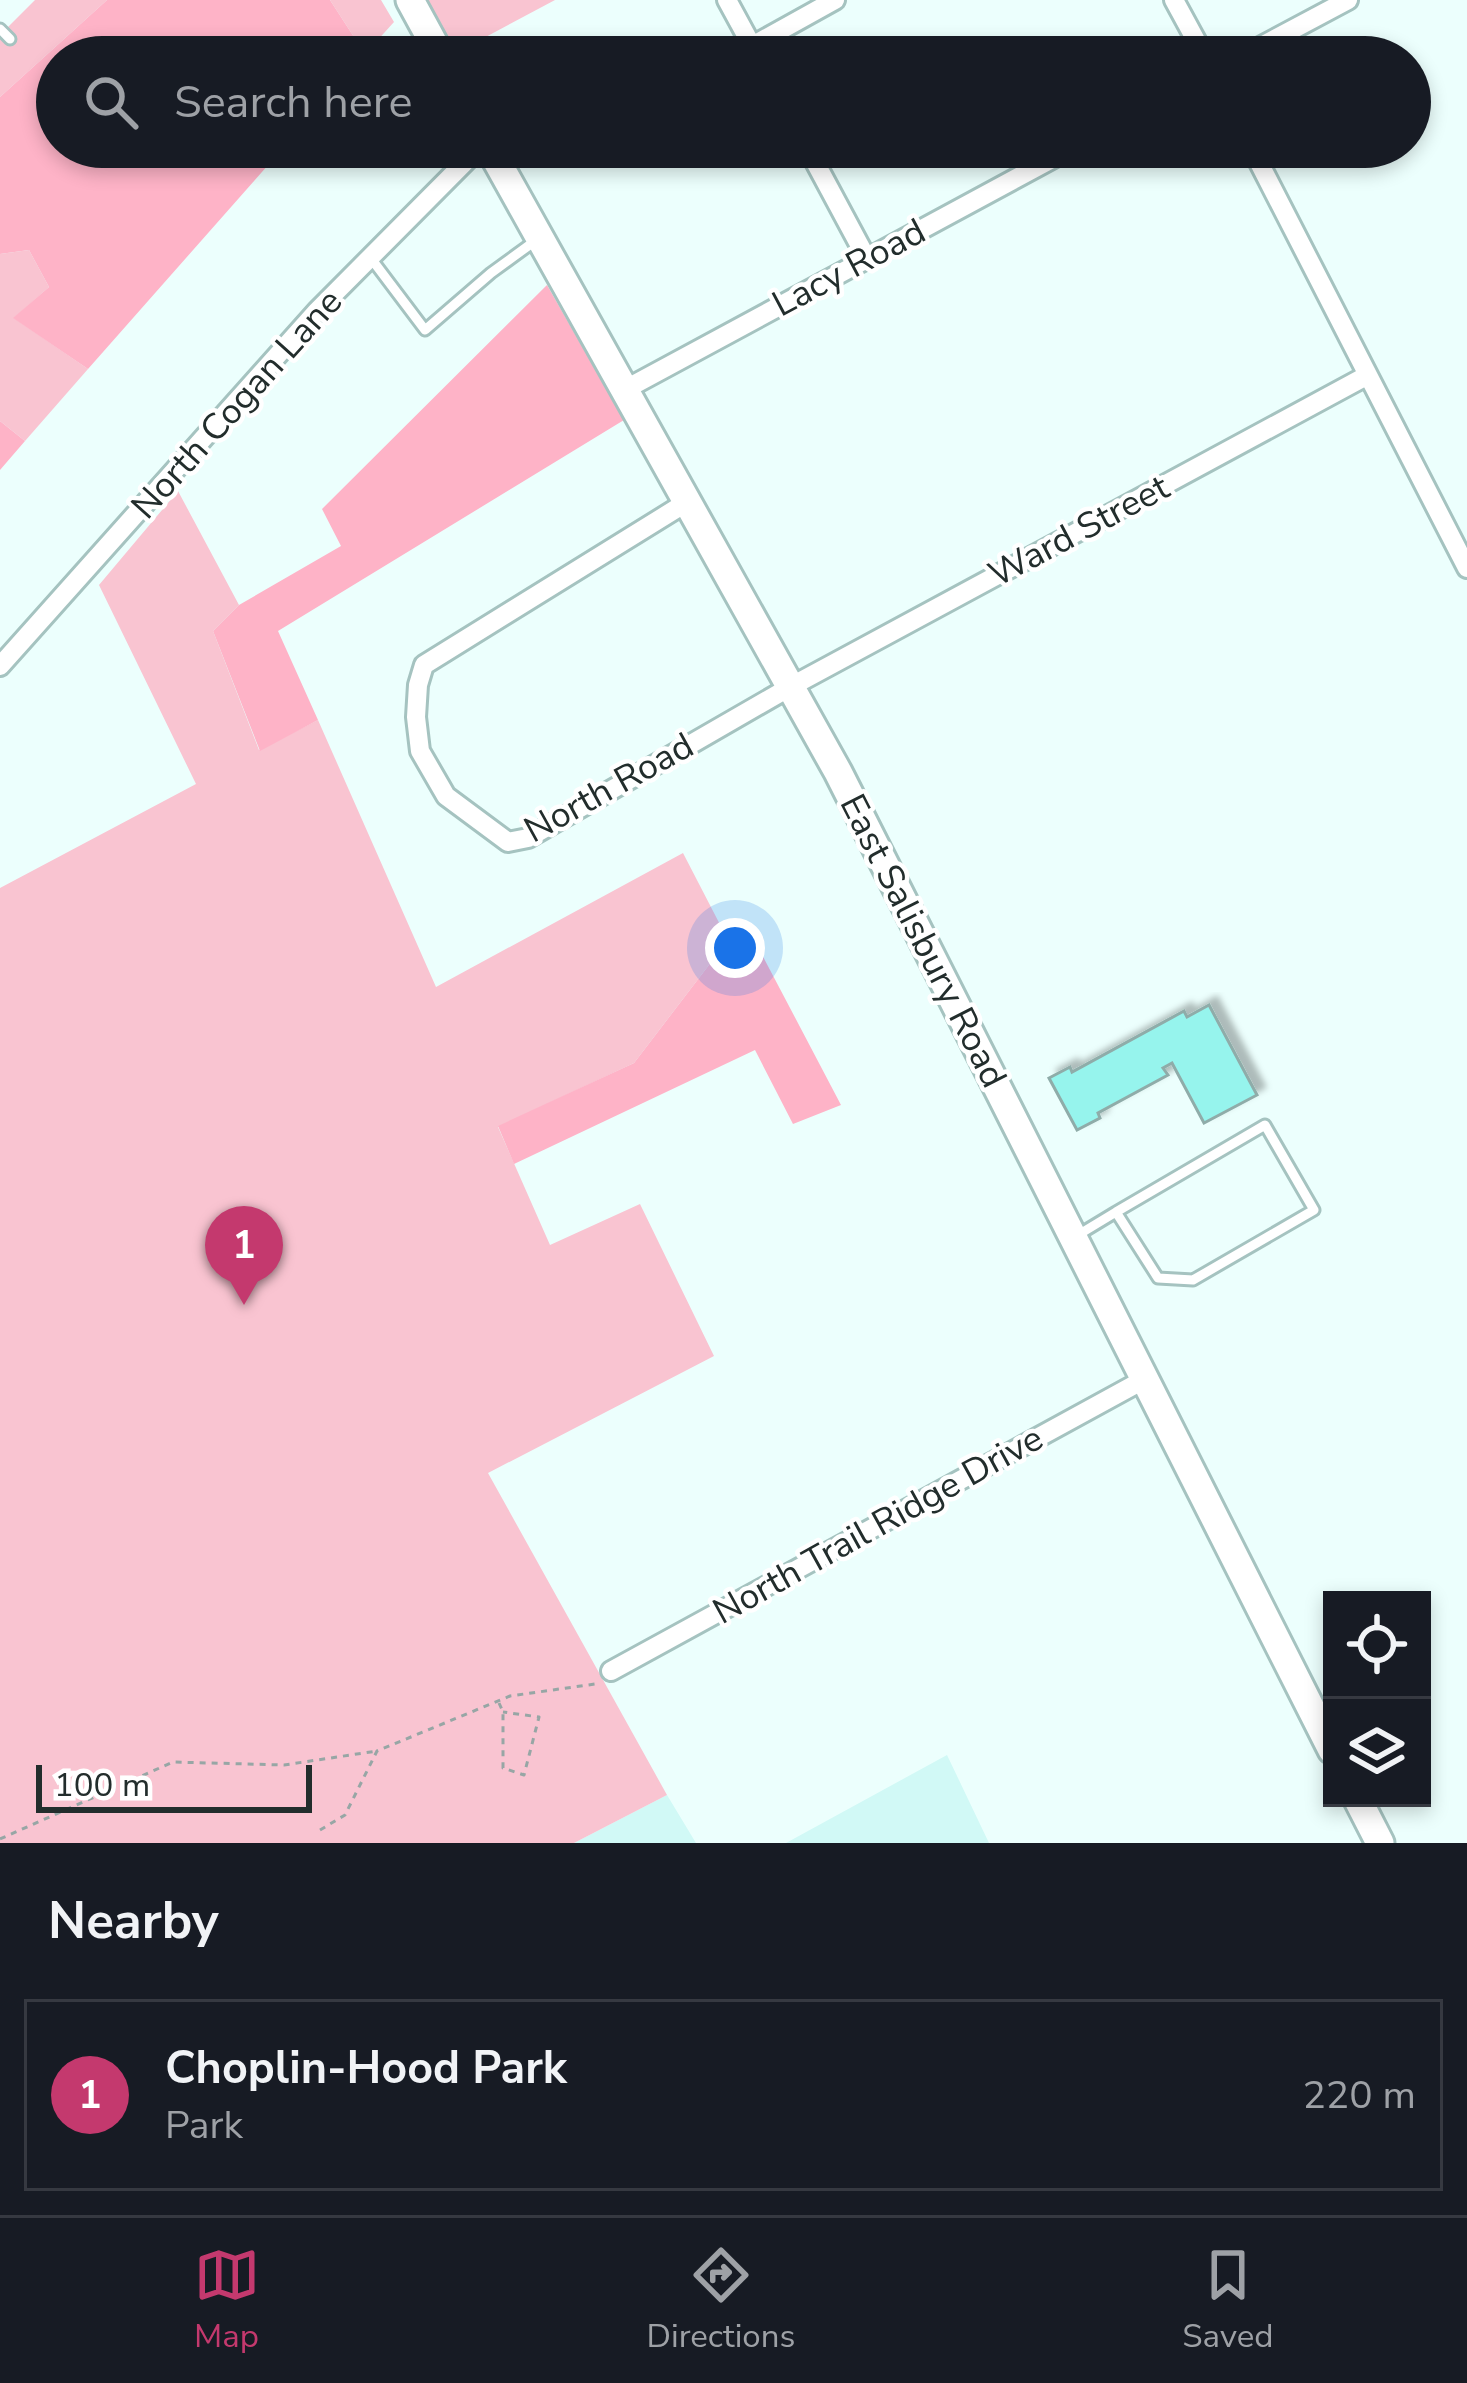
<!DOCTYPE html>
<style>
body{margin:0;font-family:"Nunito Sans",sans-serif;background:#242831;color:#f1f3f6}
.controls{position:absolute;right:36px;bottom:36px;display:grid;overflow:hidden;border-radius:0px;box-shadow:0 6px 18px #0003}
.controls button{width:108px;height:108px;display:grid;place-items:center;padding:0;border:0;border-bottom:3px solid #363941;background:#171b24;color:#f1f3f6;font:60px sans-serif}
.scale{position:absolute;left:36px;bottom:30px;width:276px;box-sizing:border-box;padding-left:12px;border:6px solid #222d2c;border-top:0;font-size:33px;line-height:42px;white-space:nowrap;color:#222d2c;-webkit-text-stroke:9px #fff;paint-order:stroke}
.you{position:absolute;left:735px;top:948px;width:42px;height:42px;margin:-30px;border:9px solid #fff;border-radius:50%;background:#1a73e8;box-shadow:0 0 0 18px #1a73e833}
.badge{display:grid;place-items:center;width:78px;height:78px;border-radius:50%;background:#c4396e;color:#fff;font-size:39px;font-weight:700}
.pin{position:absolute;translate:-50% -99px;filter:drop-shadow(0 3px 6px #0008)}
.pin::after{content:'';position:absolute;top:63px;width:42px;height:36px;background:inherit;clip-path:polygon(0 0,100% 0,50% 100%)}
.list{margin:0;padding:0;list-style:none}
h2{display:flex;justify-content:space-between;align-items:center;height:156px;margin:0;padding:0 48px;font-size:51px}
h2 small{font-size:39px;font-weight:400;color:#9ea1a6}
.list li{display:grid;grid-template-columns:78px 1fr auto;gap:36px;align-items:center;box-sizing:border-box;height:192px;margin:0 24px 24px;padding:0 24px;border:3px solid #363941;border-radius:0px}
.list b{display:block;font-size:45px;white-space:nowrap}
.list p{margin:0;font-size:39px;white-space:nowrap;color:#9ea1a6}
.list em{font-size:39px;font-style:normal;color:#9ea1a6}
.icon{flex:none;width:66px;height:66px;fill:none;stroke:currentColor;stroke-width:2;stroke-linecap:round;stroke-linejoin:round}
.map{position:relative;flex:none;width:1467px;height:1843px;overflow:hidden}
.search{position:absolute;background:#171b24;box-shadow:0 6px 18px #0003;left:36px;right:36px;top:36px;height:132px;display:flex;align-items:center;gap:30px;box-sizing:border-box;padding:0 42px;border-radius:66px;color:#9ea1a6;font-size:45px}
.sheet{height:372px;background:#171b24}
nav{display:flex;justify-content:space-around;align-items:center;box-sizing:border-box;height:168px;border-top:3px solid #363941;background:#171b24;font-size:33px;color:#9ea1a6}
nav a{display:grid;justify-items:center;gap:6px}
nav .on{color:#c4396e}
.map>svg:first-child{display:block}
.built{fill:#d1f9f6}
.green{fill:#f9c4d1}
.forest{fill:#feb3c7}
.building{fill:#96f4ed;stroke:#8faca9;stroke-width:3;filter:url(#shadow)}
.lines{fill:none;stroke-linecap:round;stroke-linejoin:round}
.service-casing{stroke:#a5c3c0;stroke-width:15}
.minor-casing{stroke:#a5c3c0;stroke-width:24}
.secondary-casing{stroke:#a5c3c0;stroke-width:33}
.path{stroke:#97a6a5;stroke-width:3;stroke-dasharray:6 6;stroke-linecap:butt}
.service{stroke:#fff;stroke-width:9}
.minor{stroke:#fff;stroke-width:18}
.secondary{stroke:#fff;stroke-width:27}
.labels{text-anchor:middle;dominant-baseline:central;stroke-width:9;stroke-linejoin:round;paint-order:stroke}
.street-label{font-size:36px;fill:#222d2c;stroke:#fff}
</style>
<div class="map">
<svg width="1467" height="1843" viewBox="0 0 1467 1843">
<defs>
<filter id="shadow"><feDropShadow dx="8" dy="-8" stdDeviation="3" flood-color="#0004"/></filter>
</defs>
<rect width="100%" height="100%" fill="#ecfffd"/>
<path class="built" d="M947 1755 989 1843H786Z
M667 1795 696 1843H574Z"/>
<path class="green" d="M35 0H107L0 97V35Z
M330 0H381L394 22 365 54Z
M426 0H555L452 55Z
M29 250 49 287 14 318 88 369 25 441 0 421V254Z
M178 491 239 605 213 631 259 750 318 720 436 987 683 853 728 940 634 1063 498 1127 550 1245 640 1204 714 1356 488 1473 667 1795 574 1843H0V888L196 784 99 585Z"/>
<path class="forest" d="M107 0H330L365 54 363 57H57V147H284L88 369 13 318 49 287 29 250 0 254V97Z
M547 285 624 420 278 631 318 720 260 751 213 631 239 605 341 546 322 509Z
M0 421 25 441 0 470Z
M748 928 841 1105 793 1124 755 1050 514 1164 498 1126 634 1063 728 940Z"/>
<path class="building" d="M1209 1005 1257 1095 1204 1123 1172 1063 1163 1068 1168 1075 1098 1113 1100 1118 1077 1130 1049 1078 1070 1067 1072 1072 1184 1011 1187 1017Z"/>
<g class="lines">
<defs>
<path id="service" d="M0 29 10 39
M370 257 425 330 491 273 535 241
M1078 1235 1116 1212 1158 1278 1193 1280 1314 1210 1265 1125 1116 1212"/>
<path id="minor" d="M727 0 758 57
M1174 0 1205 57
M752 46 835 0
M1241 57 1348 0
M807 147 867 259
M1251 147 1467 568
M624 390 1074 147
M687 502 424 665 418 685 416 717 420 751 446 796 508 842 528 838 790 687 1368 375
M0 666 317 311 480 147
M611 1671 1145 1379"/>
<path id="secondary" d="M410 0 441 57
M489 147 838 772 1332 1750
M1357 1798 1380 1843"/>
</defs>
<use href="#service" class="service-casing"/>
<use href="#minor" class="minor-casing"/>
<use href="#secondary" class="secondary-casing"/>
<path class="path" d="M499 1703 503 1712V1768L524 1775 539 1717 503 1712
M320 1830 345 1815 377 1751 510 1696 595 1684
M0 1839 173 1762 284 1765 377 1751"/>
<use href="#service" class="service"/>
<use href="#minor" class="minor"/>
<use href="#secondary" class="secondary"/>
</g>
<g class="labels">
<g class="street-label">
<text transform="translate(849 268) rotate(-28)">Lacy Road</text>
<text transform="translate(237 404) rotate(-48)">North Cogan Lane</text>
<text transform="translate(1079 531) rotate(-28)">Ward Street</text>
<text transform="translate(609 788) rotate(-29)">North Road</text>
<text transform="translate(923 941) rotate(63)">East Salisbury Road</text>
<text transform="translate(878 1525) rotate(-29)">North Trail Ridge Drive</text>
</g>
</g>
</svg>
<div class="controls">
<button><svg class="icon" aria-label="locate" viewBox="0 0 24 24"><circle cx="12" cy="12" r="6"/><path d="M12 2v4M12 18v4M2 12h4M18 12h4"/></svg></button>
<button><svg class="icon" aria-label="layers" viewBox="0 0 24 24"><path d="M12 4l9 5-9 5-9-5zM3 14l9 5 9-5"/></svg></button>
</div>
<div class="scale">100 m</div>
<div class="you"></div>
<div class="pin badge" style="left:244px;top:1305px">1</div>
<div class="search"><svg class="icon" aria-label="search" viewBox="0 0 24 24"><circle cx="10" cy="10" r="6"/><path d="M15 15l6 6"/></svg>Search here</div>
</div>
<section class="sheet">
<h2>Nearby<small></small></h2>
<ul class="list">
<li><span class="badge">1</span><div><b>Choplin-Hood Park</b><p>Park</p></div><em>220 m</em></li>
</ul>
</section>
<nav>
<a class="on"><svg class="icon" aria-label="map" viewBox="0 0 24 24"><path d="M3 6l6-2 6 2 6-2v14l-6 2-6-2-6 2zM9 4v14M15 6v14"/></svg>Map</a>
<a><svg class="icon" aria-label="directions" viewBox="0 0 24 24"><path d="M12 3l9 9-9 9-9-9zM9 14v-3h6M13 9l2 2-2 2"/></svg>Directions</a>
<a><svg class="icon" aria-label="saved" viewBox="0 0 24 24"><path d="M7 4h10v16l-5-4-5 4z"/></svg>Saved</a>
</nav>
